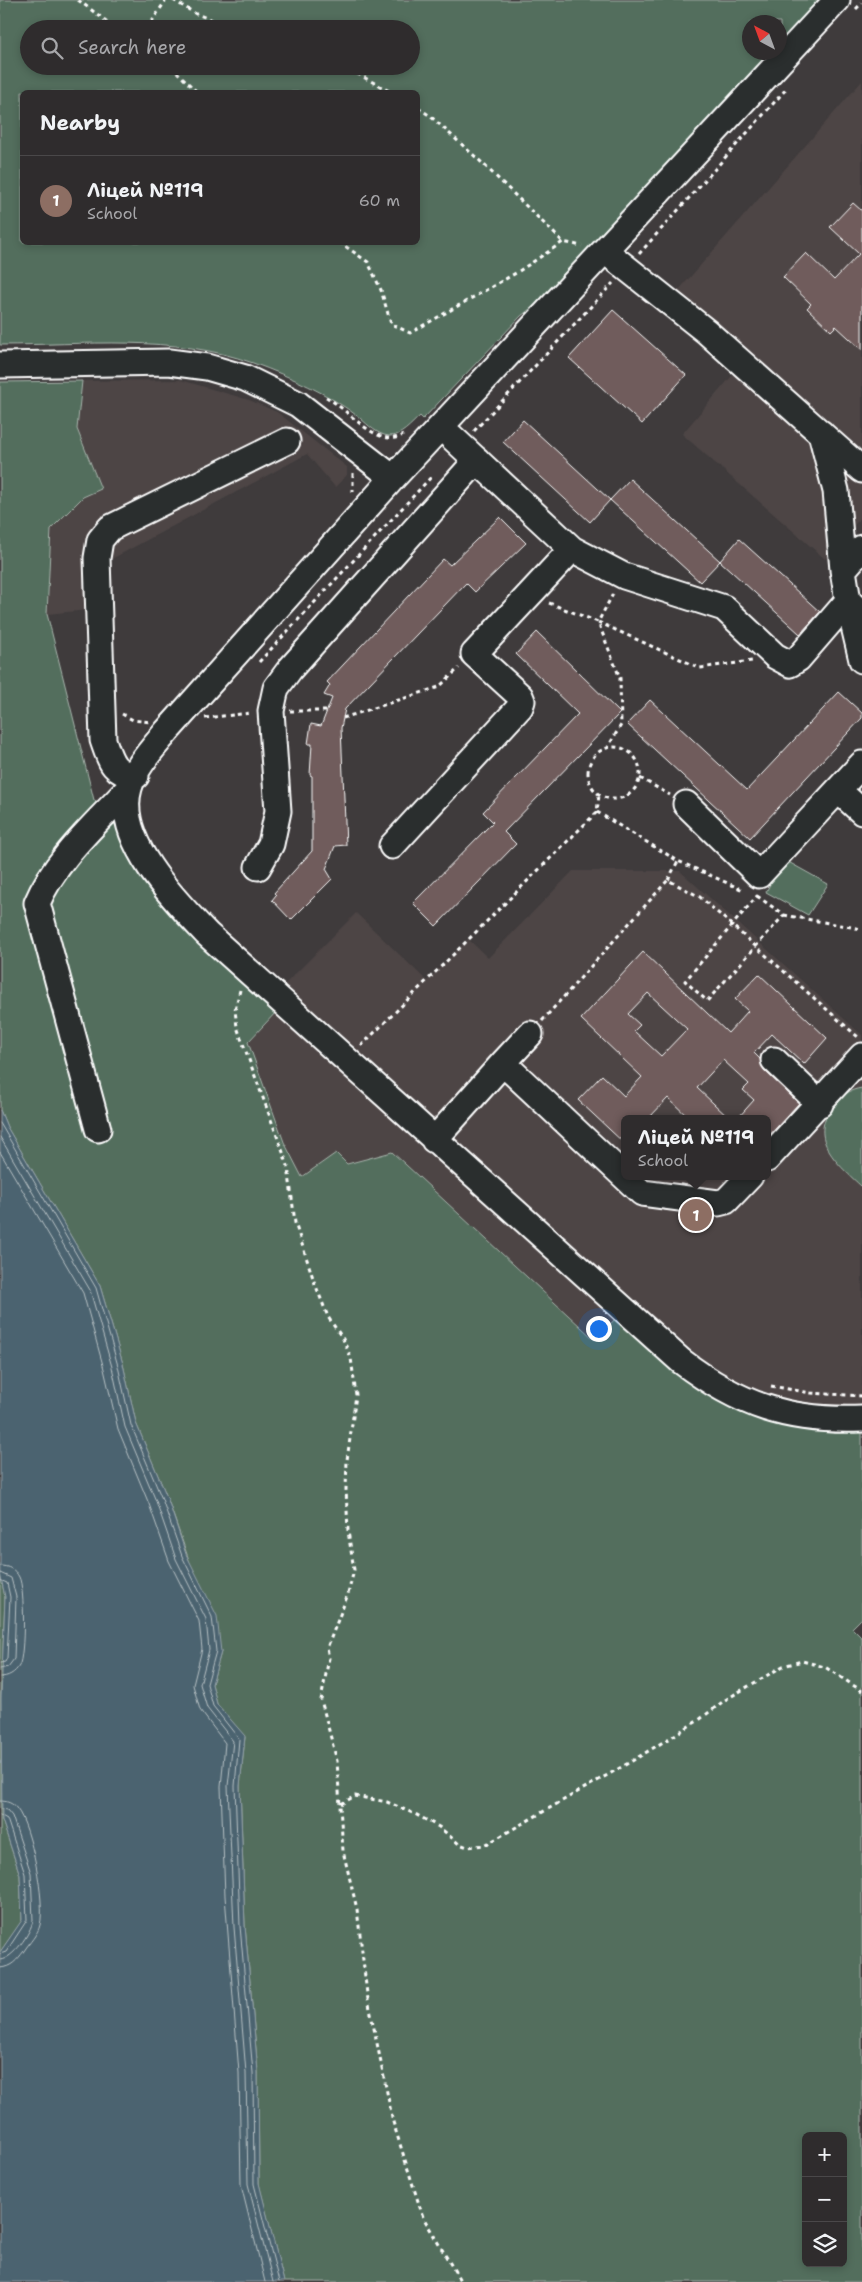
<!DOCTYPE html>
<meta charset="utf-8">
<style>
body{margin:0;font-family:"Shantell Sans",sans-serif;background:#373435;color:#f1f3f6}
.controls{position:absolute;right:15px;bottom:15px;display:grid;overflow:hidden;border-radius:8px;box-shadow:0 2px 8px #0003}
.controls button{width:45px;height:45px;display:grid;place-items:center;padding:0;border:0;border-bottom:1px solid #4a4849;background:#2f2c2d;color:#f1f3f6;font:25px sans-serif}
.compass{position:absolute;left:742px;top:15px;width:45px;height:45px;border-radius:50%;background:#2f2c2d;box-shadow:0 2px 8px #0003;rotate:319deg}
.you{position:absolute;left:598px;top:1328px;width:18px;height:18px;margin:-12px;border:4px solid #fff;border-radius:50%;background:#1a73e8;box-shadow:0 0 0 8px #1a73e833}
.badge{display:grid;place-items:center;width:32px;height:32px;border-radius:50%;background:#d6ab8b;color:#fff;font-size:16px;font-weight:700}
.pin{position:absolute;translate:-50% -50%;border:2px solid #fff;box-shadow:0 1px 5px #0006}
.popup{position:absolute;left:621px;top:1115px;width:150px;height:65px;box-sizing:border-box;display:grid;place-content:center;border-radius:8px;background:#2f2c2d;filter:drop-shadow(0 1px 4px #0005);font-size:16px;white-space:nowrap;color:#a7a7aa}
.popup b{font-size:19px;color:#f1f3f6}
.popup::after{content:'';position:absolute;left:50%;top:100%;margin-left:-10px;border:10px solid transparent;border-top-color:#2f2c2d}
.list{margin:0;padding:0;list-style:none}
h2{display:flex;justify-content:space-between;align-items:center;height:65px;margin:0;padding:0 20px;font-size:21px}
h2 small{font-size:16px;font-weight:400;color:#a7a7aa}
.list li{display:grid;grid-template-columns:32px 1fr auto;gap:15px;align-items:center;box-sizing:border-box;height:90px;padding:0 20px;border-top:1px solid #4a4849}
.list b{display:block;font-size:19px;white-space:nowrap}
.list p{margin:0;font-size:16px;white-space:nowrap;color:#a7a7aa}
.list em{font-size:16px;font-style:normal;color:#a7a7aa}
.icon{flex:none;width:28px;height:28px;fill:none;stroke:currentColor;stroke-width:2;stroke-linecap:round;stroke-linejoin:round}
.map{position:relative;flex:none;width:862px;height:2282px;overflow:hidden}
.search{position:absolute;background:#2f2c2d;box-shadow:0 2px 8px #0003;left:20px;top:20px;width:400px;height:55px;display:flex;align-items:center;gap:12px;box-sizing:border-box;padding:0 18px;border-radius:28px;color:#a7a7aa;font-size:19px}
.panel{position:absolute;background:#2f2c2d;box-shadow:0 2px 8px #0003;left:20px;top:90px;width:400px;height:155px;border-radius:8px}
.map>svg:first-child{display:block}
.built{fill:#4d4545;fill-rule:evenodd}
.green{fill:#536e5d;stroke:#a9b6ae;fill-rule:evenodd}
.water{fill:#4b636f;stroke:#93a1a9}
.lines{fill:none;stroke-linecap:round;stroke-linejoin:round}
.shore{stroke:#b7c1c5;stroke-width:1}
.building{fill:#6f5c5b;stroke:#fff;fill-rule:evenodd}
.minor-casing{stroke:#fff;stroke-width:29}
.path{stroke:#fff;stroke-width:3;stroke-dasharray:4 4;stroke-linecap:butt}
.minor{stroke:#2a2d2e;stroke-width:25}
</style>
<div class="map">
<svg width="862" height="2282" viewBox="0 0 862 2282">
<rect width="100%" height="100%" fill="#3f3b3c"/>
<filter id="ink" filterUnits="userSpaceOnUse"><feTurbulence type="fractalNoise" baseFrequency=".02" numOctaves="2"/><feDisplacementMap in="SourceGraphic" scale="10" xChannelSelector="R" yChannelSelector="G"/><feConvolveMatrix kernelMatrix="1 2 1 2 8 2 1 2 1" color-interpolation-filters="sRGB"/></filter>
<g filter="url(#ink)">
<path class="built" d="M862 81V452L678 291Z
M737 370 862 478V516L825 559 682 434Z
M181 380 249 400 277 412 347 467V475L335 487 307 454 106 562 108 608 47 614 51 529 83 497 101 489 77 429 82 381Z
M573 871H680L862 1035V1410L777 1402 716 1378 280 989 356 913 427 981 468 939 488 958ZM625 1119H767V1176H625Z
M278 1010 618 1316 595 1340 392 1152 347 1164 336 1154 302 1178 284 1142 248 1042Z"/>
<path class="green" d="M0 0H823L780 48V22H750V52L775 53 562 284 521 316 423 419 420 416C411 424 401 437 389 436 378 435 368 425 360 418 328 393 291 377 253 363 172 334 84 345 0 345ZM29 29H411V66H29ZM22 92H418V242H22Z
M82 381 77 429 101 489 83 497 51 529 47 614 94 800 117 810 278 1010 248 1042 284 1142 302 1177 336 1153 347 1164 392 1152 595 1340 618 1316 674 1367 862 1426V1618L852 1628 862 1638V2282H284L259 2184 258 2072 245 1926 240 1786 245 1737 217 1704 212 1684 221 1652 167 1497 136 1423 123 1364 100 1286 7 1127 0 1110V382ZM806 2136H843V2263H806Z
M783 859 828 884 808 915 766 892Z
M862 1088V1187C839 1165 806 1139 833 1106 841 1095 849 1090 862 1088Z
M0 1573 5 1597 1 1698 2 1820 20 1875 22 1921 0 1952Z"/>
<path class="water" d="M0 1110 7 1127 100 1286 123 1364 136 1423 167 1497 186 1554 217 1616 221 1652 212 1684 217 1704 245 1736 240 1786 245 1926 258 2072 259 2183 284 2282H0V1952L22 1920 20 1875 2 1820 1 1698 5 1597 0 1573Z"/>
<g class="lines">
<path class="shore" d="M0 1123 96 1288 118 1366 131 1425 162 1499 182 1556 212 1617 216 1651 207 1684 213 1706 239 1739 235 1786 240 1926 253 2073 254 2184 279 2282
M0 1137 90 1290 112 1367 125 1427 156 1501 176 1559 206 1619 209 1650 200 1684 207 1708 233 1741 228 1786 234 1927 246 2073 248 2184 273 2282
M0 1152 83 1293 104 1369 118 1429 149 1504 169 1561 199 1621 202 1649 193 1685 200 1710 225 1743 221 1787 225 1896 239 2073 241 2185 265 2282
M0 1566C8 1566 15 1569 19 1577 25 1588 25 1655 19 1666 15 1673 8 1677 0 1677
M0 1573 11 1578 16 1597 14 1659 8 1667 0 1669
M0 1580 7 1583 10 1597 7 1658 5 1662 0 1663
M0 1801C7 1801 13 1803 17 1809 31 1826 46 1903 40 1925 38 1934 29 1943 24 1951 17 1960 12 1967 0 1968
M0 1809 7 1810 12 1816 31 1873 33 1920C31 1933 13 1959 0 1960
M0 1815 7 1819 25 1874 27 1920 6 1952 0 1954"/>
</g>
<path class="building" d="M853 203 862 211V350L836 326 831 331 807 308 811 304 783 277 806 253 834 280 859 254 830 227Z
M613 310 686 375 642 424 569 358Z
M523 420 610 500 590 522 503 442Z
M630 479 720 561 700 582 610 500Z
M500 517 526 543 475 592 466 583 345 709 341 728 346 845 335 846 326 869 332 879 291 920 272 900 276 895 274 893 312 851V776L310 775 312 744H308L311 724 321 726 332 698 324 695 330 685 327 682 443 559 450 565Z
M739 539 820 612 800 634 720 561Z
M537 632 620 713 504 832 516 844 436 926 413 903 493 822 483 812 578 714 516 654Z
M839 692 862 713V718L750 838 627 724 650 700 747 790Z
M643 952 728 1033 748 1011 735 999 759 974 827 1038 804 1064 772 1034 754 1053 760 1059 764 1070 799 1103 767 1138V1119H737L754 1100 743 1090 749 1084 723 1060 697 1088 730 1119H690L668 1098 648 1119H625V1144L578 1100 602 1075 624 1096 642 1077 581 1019ZM648 993 687 1029 661 1056 634 1031 640 1025 628 1014Z"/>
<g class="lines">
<defs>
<path id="minor" d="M837 0 393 478 167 731C154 747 135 767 129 788 114 839 175 901 207 934L681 1361C739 1405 788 1422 862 1419
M605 251 707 332 862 470
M0 365 169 362 207 367 245 378 298 404 393 478
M821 433 836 491 843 570
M572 549 624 576 724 608 775 656 790 664 798 659 848 601 843 570 862 548
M862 614 848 601 862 660
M136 776C112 773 110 760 103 740L97 558 100 540 110 528 287 441
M839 791 862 812
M686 804 759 875 862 764
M392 846 520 707 522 701 520 696 474 654 572 549 441 427
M258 867 271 844 278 811 271 711 276 688 290 669 477 460
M774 1060 820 1104
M503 1063 530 1034
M98 1129 37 903C56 858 97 823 129 788
M434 1140 503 1063 642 1193 718 1203 726 1201 750 1176
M767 1159 862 1056"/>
</defs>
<use href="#minor" class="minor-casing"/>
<path class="path" d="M78 0 117 29
M173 0 196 14 238 29
M856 9 862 3
M147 29 166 0
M171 66 197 92
M343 66 391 92
M418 108 429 115 479 160 563 242
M339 242 368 262 381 290 391 324 410 333 516 273 563 242 582 246
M639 254 788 87
M326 397C347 408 378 450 403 435
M474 431 613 283
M353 473V492
M613 594 598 622 700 668 752 661
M549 603 598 622 620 678 621 725 608 747
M259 662 432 476
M290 711H327
M122 714 133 720 150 722
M205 718 251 713
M343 718 439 687 459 668
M588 773a26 26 0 1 1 52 0a26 26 0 1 1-52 0Z
M640 778 670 795
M597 812 678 861 743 890
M668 880 678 861
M757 896 784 915 707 1001 685 981Z
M784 915 862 929
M240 990 235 1010 237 1027 288 1166 295 1223 314 1281 328 1317 343 1339 351 1358 356 1395 347 1460 346 1489 348 1531 354 1570 348 1594 327 1648 329 1658 321 1700 337 1761 343 1851 357 1909 367 1994 393 2122 423 2217 461 2282
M542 1021 668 880 700 897 858 1037
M361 1046 597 812 599 795
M771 1386 811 1393 862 1396
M341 1804 355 1796 387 1802 415 1814 439 1827 459 1844 468 1847 485 1845 632 1761 699 1720 725 1700 783 1666 802 1661 825 1667 862 1691"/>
<use href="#minor" class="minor"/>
</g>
</g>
</svg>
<div class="controls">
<button>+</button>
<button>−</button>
<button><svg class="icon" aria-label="layers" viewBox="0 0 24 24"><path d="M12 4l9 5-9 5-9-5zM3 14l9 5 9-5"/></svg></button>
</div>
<svg class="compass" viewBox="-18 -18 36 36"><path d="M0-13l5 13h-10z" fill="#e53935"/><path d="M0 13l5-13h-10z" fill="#a7a7aa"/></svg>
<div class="you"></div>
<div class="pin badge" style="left:696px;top:1215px;background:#8d6e63">1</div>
<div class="popup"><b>Ліцей №119</b>School</div>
<div class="search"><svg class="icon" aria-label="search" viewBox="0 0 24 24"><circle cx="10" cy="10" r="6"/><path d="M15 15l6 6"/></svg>Search here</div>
<section class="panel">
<h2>Nearby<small></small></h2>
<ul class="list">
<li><span class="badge" style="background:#8d6e63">1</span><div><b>Ліцей №119</b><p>School</p></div><em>60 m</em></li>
</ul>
</section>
</div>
